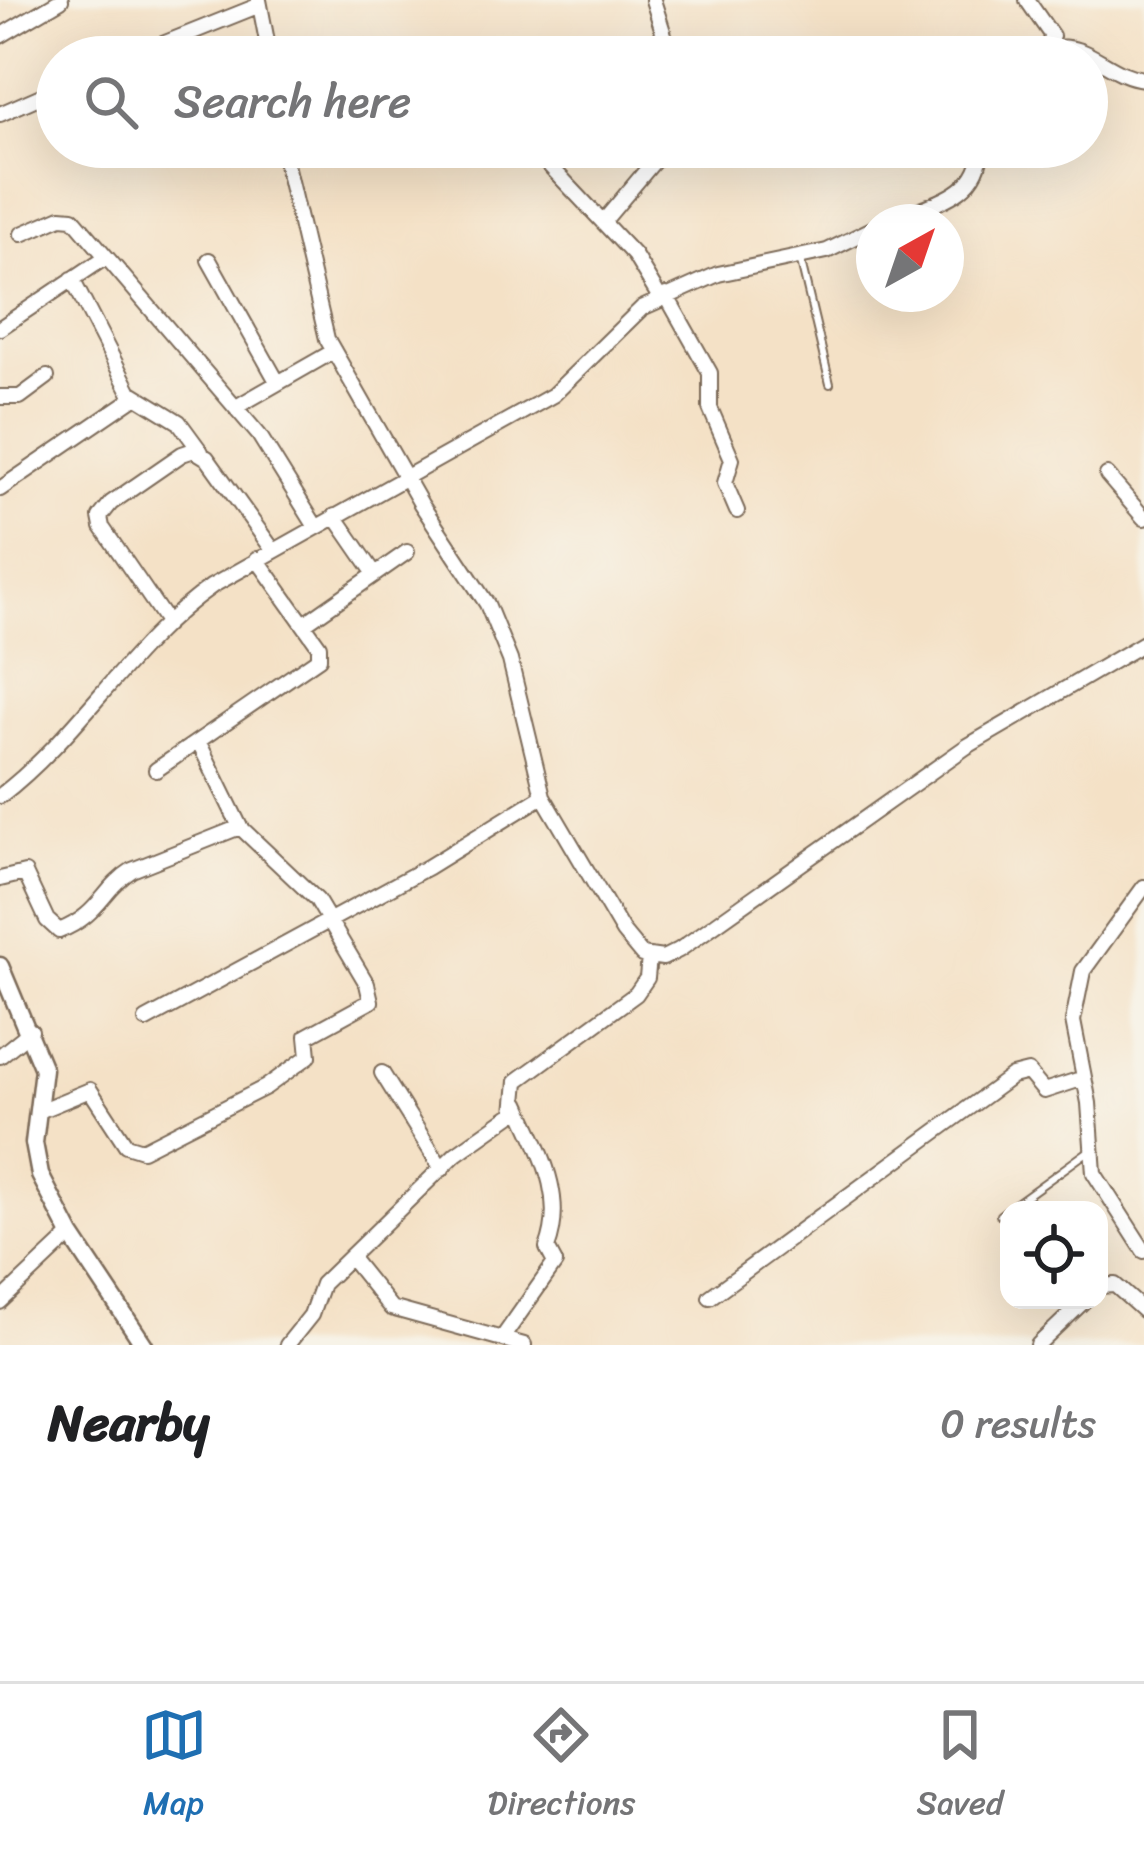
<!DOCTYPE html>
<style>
body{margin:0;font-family:Sriracha,sans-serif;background:#f6f6f6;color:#202124}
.controls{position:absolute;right:36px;bottom:36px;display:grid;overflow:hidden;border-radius:24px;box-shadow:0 12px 48px #0002}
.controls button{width:108px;height:108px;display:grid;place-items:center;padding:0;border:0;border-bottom:3px solid #e0e0e0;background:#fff;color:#202124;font:60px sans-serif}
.compass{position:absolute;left:856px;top:204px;width:108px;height:108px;border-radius:50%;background:#fff;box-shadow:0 12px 48px #0002;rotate:40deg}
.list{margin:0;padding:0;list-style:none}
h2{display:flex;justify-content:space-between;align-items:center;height:156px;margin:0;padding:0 48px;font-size:51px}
h2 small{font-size:39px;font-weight:400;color:#757577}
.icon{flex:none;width:66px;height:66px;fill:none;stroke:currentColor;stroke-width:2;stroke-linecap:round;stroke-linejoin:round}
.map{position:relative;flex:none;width:1144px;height:1345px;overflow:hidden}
.search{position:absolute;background:#fff;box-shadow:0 12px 48px #0002;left:36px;right:36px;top:36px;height:132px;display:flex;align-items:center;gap:30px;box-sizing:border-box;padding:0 42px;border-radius:66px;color:#757577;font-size:45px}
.sheet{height:336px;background:#fff}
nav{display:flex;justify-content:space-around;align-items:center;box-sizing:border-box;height:168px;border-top:3px solid #e0e0e0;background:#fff;font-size:33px;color:#757577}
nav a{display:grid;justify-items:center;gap:6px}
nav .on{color:#1f6fb2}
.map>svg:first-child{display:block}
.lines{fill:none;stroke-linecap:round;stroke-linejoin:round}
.service-casing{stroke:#7c6a59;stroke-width:10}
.minor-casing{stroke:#7c6a59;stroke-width:18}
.tertiary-casing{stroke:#7c6a59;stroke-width:21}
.service{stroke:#fff;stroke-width:6}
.minor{stroke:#fff;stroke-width:14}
.tertiary{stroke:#fff;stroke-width:16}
</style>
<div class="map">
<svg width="1144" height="1345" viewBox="0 0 1144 1345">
<rect width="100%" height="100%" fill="#f7f3e8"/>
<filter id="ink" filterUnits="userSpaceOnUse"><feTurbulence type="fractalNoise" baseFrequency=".00833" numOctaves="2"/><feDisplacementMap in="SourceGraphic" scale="24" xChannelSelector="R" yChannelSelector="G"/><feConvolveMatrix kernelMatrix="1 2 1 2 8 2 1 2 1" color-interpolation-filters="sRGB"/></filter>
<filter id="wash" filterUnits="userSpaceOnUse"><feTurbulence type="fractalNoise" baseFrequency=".004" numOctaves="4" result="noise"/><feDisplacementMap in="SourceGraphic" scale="48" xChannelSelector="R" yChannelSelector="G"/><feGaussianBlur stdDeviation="2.7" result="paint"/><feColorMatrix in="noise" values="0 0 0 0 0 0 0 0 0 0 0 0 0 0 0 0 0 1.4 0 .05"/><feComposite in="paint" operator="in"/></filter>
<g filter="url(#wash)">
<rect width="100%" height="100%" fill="#f4e1c6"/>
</g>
<g filter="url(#ink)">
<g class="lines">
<defs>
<path id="service" d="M800 258 830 384
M1000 1215 1090 1150"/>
<path id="minor" d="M259 0 270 57
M653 0 671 57
M1027 0 1052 36 1043 57
M0 36 61 0
M1050 48C1090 42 1107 75 1144 79
M130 57 260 5
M0 114 57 89
M282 147 327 339 421 504 487 604 510 660 543 796 623 932 642 955 663 958 679 950 966 747 1144 643
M535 150 634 255 660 298
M603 222 666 147
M887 222C926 204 981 199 981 147
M22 234 61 217 73 218 259 435 316 527
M209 260 278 383
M72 279 130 392 179 422 201 452
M666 295 710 373V408L732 459 725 483 737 511
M0 328 106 257
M0 397H20L47 377
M236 407 334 351
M1107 475 1144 518
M0 489 135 397
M335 516 375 574
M167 622 102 527 100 517 111 503 182 454 194 450 207 458 273 550
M304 624 407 552
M156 770 319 658V646L257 559
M0 796C80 735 131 642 212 586L553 395 642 308 718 274 827 251 874 228
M0 879 25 873 47 920 59 931C100 915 102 889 132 870L240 827
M1144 887 1083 971 1073 1021 1089 1103 1094 1173 1144 1251
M146 1020 428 867 543 796
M0 1056 31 1031
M382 1073 442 1169
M39 1111 90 1090 126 1145 142 1150 266 1087 309 1056 307 1036 371 1001 367 984 317 900 240 827 198 741
M350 1257 391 1308 524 1345
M1099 1286 1115 1285 1144 1311
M710 1297 1012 1076 1028 1072 1044 1091 1084 1078
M0 1302 71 1235
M503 1337 555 1263 547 1248C567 1196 539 1150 518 1103
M287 1345 311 1315 322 1284 456 1154 514 1113 517 1081 636 994 647 978 649 957
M1038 1345 1085 1300"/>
<path id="tertiary" d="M0 966 43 1069 34 1143 40 1175 71 1235 144 1345"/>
</defs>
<use href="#service" class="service-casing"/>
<use href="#minor" class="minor-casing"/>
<use href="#tertiary" class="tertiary-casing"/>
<use href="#service" class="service"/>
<use href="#minor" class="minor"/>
<use href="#tertiary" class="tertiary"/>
</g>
</g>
</svg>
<div class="controls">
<button><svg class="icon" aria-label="locate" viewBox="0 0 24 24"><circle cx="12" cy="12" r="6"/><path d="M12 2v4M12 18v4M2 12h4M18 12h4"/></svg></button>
</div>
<svg class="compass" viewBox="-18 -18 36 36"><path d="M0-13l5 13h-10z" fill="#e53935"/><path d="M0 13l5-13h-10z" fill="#757577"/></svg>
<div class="search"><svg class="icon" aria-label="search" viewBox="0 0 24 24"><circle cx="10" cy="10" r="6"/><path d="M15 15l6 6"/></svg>Search here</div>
</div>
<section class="sheet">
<h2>Nearby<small>0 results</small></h2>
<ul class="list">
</ul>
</section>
<nav>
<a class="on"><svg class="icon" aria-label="map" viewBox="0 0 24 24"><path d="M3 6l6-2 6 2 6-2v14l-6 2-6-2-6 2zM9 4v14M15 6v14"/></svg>Map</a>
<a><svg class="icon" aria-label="directions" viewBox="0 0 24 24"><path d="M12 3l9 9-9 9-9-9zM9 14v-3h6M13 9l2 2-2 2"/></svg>Directions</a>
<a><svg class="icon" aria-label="saved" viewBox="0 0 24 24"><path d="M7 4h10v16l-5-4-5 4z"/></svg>Saved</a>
</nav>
